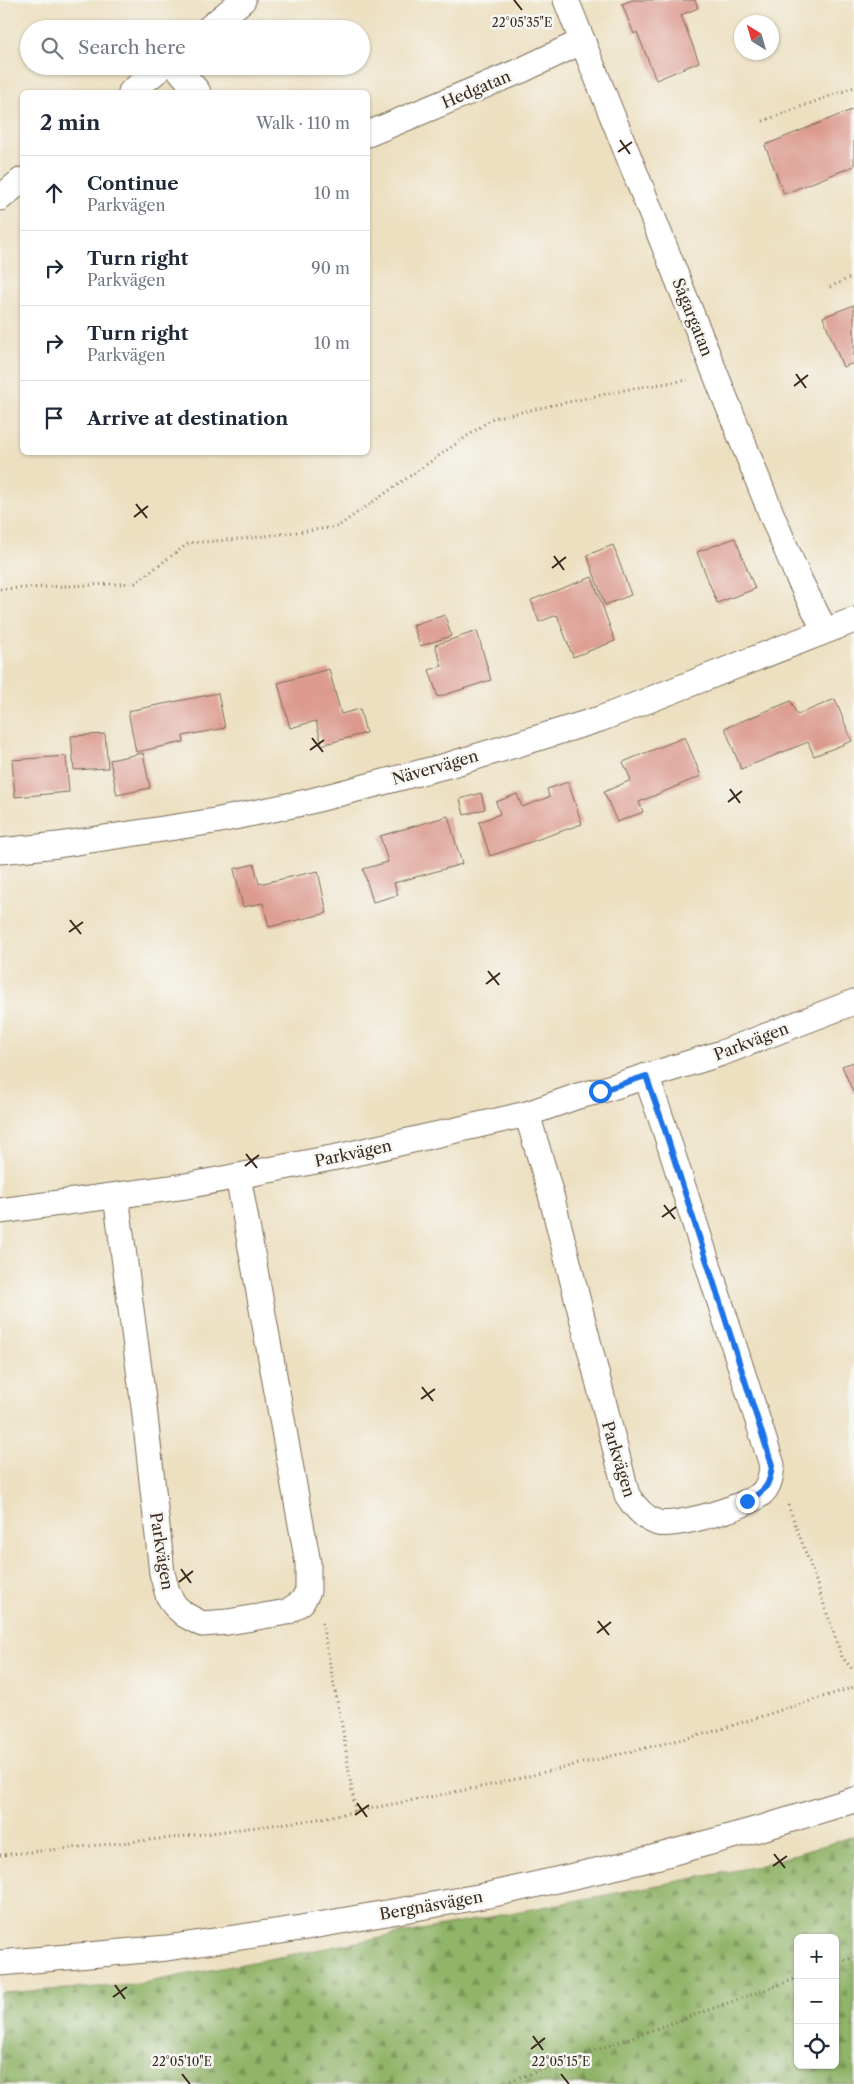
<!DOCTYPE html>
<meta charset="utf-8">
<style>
body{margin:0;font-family:"Libre Caslon Text",serif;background:#f6f6f7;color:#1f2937}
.controls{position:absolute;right:15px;bottom:15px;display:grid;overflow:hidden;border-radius:8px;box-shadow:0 1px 4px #0004}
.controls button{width:45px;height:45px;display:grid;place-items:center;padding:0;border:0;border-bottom:1px solid #e0e1e3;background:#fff;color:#1f2937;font:25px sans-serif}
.compass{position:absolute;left:734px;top:15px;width:45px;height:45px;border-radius:50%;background:#fff;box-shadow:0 1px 4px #0004;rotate:323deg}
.stop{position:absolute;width:15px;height:15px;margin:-11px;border:4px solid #1a73e8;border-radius:50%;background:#fff}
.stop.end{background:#1a73e8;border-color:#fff;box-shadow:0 1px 5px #0008}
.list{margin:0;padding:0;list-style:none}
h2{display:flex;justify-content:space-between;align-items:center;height:65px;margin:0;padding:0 20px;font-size:21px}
h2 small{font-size:16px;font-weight:400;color:#747a83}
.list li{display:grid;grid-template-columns:32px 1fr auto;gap:15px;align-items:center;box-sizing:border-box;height:75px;padding:0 20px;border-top:1px solid #e0e1e3}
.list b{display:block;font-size:19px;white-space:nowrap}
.list p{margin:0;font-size:16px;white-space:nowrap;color:#747a83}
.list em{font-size:16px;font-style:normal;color:#747a83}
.icon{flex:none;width:28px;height:28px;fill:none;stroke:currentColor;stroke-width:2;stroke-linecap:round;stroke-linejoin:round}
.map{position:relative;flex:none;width:854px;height:2084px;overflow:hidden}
.search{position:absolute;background:#fff;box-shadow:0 1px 4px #0004;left:20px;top:20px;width:350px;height:55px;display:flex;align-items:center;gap:12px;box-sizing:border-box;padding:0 18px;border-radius:28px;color:#747a83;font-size:19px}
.panel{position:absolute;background:#fff;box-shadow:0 1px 4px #0004;left:20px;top:90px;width:350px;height:365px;border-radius:8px}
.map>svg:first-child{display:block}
.forest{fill:url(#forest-firs);stroke:#666f43;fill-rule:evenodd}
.building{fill:#dc998d}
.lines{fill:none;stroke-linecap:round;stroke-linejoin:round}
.minor-casing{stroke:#796a57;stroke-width:27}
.path{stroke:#796a57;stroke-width:3;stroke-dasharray:1 4;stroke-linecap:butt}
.minor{stroke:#fff;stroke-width:25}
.route{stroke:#1a73e8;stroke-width:6}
.ticks{fill:none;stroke:#3b2a1e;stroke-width:2}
.labels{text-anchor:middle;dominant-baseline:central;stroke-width:5;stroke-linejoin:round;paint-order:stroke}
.street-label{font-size:16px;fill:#3b2a1e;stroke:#f6f6f2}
.ticks-label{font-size:12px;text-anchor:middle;fill:#3b2a1e;stroke:#f6f6f2;stroke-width:5;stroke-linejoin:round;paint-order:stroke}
</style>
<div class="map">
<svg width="854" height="2084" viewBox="0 0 854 2084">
<defs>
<pattern id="forest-firs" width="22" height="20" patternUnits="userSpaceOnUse" patternTransform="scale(1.25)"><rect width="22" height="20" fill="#90b468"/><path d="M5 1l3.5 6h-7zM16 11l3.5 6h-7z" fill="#779355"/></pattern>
</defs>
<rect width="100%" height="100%" fill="#f6f6f2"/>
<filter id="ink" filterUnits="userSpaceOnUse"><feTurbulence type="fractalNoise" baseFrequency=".02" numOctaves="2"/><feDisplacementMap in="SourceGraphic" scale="10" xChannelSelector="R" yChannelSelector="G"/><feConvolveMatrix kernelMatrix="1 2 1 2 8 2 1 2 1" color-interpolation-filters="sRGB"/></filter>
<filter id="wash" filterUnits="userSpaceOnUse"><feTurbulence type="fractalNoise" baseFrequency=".0096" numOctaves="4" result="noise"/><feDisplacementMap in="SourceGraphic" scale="20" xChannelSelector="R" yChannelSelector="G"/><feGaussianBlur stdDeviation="1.12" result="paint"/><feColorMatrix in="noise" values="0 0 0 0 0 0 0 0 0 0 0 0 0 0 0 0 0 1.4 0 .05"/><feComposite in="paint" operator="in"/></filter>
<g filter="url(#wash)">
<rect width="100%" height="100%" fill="#ede0c1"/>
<path class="forest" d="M854 1836V2084H0V1993L132 1985 758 1866ZM798 1938H835V2065H798Z"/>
<g id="blocks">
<path class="building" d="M632 0H695L698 8 681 15 699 62 656 80 637 32 634 34 622 4Z
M854 109V166L784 194 765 145Z
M854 305V363L843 367 823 317Z
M735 538 755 589 717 603 697 552Z
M613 545 631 595 605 605 587 555Z
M592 577 615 641 573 657 557 615 539 622 531 600Z
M445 615 451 636 420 646 413 625Z
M477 631 491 680 438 697 429 670 442 666 435 645Z
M329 669 341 714 360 709 366 733 322 745 316 721 290 728 278 683Z
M218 693 225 728 183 736 184 742 136 752 128 711Z
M835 699 852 741 814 756 808 742 741 769 725 728 791 701 797 715Z
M105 734 108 768 74 770 71 736Z
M685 737 701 776 639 802 643 812 617 822 604 792 631 780 623 762Z
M143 753 150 788 117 795 110 760Z
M66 756 69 792 15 797 12 760Z
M568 782 582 824 490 856 479 822 500 814 496 802 517 794 522 807 549 797 547 789Z
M481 793 485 809 464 815 460 799Z
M448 816 462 864 394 883 398 895 373 902 363 869 388 862 380 836Z
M254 864 259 884 318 871 327 913 269 927 263 903 243 907 234 869Z
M854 1062V1094L842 1066Z"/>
</g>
</g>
<g filter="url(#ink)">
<use href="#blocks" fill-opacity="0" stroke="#796a57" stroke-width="1"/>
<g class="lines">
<defs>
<path id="minor" d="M566 0 773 518 798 577 825 631
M208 29 243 0
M176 66 198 92
M131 92 163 66
M368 134 522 70 583 41
M0 198 22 180
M0 851 58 845 215 821 307 802 449 765 600 719 854 620
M527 1114 550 1191 627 1495C634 1506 645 1519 658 1523 677 1527 752 1506 764 1491 770 1483 771 1475 772 1465L663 1124 646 1076
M116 1196 144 1407 162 1573 168 1595 175 1606 185 1615 202 1624 228 1622 287 1612 302 1602 308 1591V1563L238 1176
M0 1211 186 1186 342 1156 527 1114 578 1096 599 1091 722 1053 854 1002
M0 1963 167 1948 301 1928 489 1895 645 1860 769 1826 854 1800"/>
</defs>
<use href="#minor" class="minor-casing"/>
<path class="path" d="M763 121 854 87
M830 287 854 276
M0 589 135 583 189 543 241 539 337 527 493 418 634 388 688 380
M788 1505 810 1564 842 1657 854 1671
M322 1623 343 1731 355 1812
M0 1855 179 1837 311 1820 491 1785 712 1732 854 1687
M835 1964 854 1957
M501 2084 798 1978"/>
<use href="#minor" class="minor"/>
</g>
</g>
<g class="lines" filter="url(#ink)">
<path class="route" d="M600 1091 646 1076 663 1124 772 1465C770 1486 765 1491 747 1501"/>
</g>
<path class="ticks" d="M514 0 522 10M620 140 630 154M618 152 632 142M796 374 806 388M794 386 808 375M136 504 147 518M134 517 148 506M554 556 564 570M552 568 566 557M312 738 323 752M310 750 324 740M730 789 740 803M728 802 742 791M70 920 81 934M69 932 83 922M488 971 499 985M486 984 500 973M246 1154 257 1168M245 1166 259 1155M664 1205 675 1219M662 1217 676 1207M422 1387 433 1401M421 1399 435 1389M181 1569 191 1583M179 1582 193 1571M598 1621 609 1635M597 1633 611 1622M357 1803 367 1817M355 1815 369 1805M774 1854 785 1868M773 1866 787 1856M115 1985 125 1999M113 1997 127 1987M533 2036 543 2050M531 2049 545 2038M182 2074 190 2084M561 2074 569 2084"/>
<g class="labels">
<g class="street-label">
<text transform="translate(476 89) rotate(-23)">Hedgatan</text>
<text transform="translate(693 317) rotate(68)">Sågargatan</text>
<text transform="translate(435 767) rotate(-16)">Nävervägen</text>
<text transform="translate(751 1041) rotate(-21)">Parkvägen</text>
<text transform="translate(353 1153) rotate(-12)">Parkvägen</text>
<text transform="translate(619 1459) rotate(73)">Parkvägen</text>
<text transform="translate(162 1551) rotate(81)">Parkvägen</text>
<text transform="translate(431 1905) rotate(-10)">Bergnäsvägen</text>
</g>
</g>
<g class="ticks-label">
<text x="522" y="27">22°05'35"E</text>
<text x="182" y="2066">22°05'10"E</text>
<text x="561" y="2066">22°05'15"E</text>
</g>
</svg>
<div class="controls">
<button>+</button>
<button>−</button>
<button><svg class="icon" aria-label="locate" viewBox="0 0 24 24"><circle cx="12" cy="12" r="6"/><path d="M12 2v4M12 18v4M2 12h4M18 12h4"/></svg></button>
</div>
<svg class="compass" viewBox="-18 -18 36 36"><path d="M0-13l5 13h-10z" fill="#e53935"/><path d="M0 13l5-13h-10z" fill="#747a83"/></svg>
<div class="stop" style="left:600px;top:1091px"></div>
<div class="stop end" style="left:747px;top:1501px"></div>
<div class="search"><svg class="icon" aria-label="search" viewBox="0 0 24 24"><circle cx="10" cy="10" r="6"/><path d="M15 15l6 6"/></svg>Search here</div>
<section class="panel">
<h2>2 min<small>Walk · 110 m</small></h2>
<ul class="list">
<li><svg class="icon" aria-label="ahead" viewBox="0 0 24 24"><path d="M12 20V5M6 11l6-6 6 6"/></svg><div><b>Continue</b><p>Parkvägen</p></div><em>10 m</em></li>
<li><svg class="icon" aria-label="right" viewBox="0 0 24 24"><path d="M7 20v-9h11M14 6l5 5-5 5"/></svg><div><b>Turn right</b><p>Parkvägen</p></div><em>90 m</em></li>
<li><svg class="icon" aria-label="right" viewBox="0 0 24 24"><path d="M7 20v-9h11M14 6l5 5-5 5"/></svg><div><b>Turn right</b><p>Parkvägen</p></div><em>10 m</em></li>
<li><svg class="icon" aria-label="arrive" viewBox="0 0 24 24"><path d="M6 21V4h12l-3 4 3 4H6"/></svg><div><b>Arrive at destination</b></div></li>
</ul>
</section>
</div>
